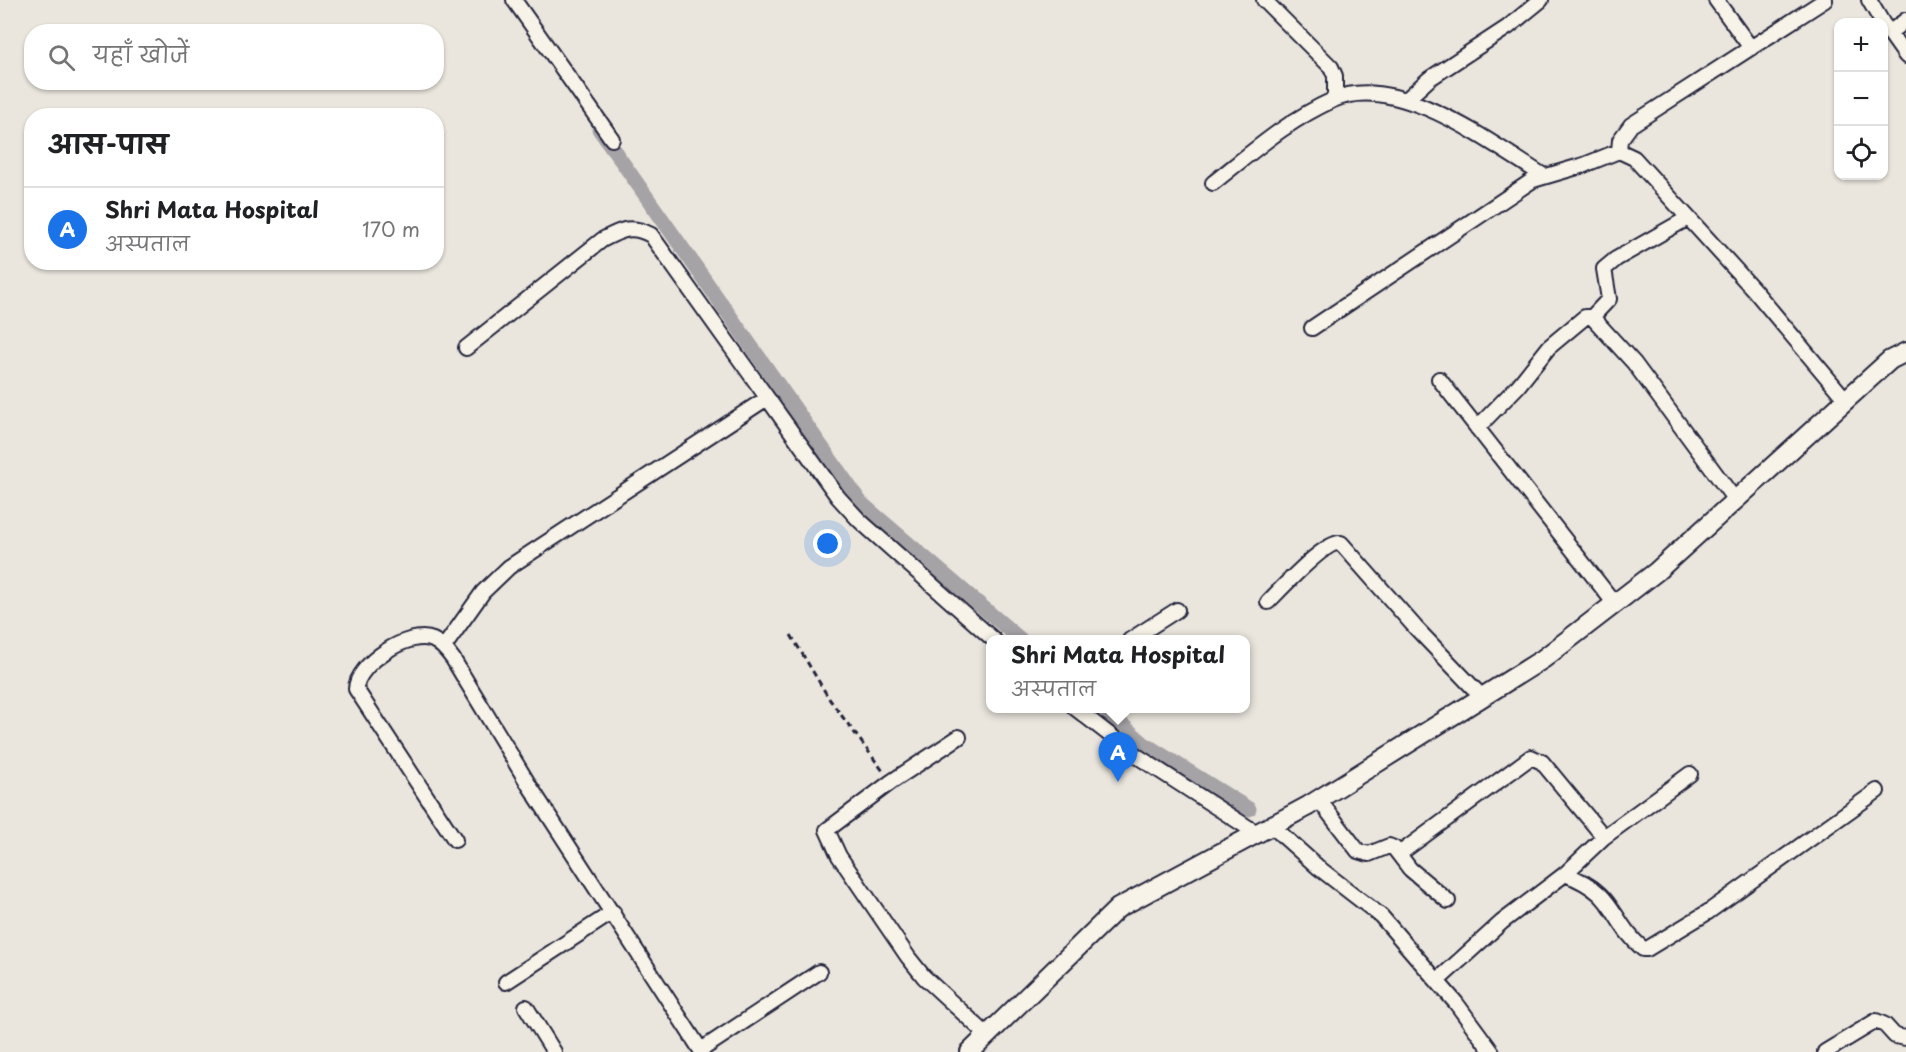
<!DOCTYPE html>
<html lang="hi">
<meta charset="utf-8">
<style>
body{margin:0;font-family:"Playpen Sans","Playpen Sans Deva",sans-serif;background:#f6f6f6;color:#202124}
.controls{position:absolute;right:18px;top:18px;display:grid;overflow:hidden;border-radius:12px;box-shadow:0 2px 4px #0004}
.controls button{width:54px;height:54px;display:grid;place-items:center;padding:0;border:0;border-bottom:2px solid #e0e0e0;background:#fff;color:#202124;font:30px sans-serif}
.you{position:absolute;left:828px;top:544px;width:21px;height:21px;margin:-15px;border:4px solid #fff;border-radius:50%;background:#1a73e8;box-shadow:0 0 0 9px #1a73e833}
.badge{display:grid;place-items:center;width:39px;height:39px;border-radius:50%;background:#1a73e8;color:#fff;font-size:20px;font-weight:700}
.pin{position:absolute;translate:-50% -50px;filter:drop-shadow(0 2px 3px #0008)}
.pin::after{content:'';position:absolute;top:32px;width:21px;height:18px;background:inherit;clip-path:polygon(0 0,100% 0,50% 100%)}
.popup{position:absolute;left:986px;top:635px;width:264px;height:78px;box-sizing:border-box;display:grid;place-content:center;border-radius:12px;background:#fff;filter:drop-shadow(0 2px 4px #0005);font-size:20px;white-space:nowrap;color:#757577}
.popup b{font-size:22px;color:#202124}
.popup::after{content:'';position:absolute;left:50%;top:100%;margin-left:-12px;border:12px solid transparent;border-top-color:#fff}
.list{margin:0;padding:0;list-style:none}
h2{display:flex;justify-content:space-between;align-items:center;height:78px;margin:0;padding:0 24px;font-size:26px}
h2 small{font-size:20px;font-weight:400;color:#757577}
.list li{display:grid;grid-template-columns:39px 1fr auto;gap:18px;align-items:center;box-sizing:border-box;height:84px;padding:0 24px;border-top:2px solid #e0e0e0}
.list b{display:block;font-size:22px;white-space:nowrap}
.list p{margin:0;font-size:20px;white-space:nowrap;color:#757577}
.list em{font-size:20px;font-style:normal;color:#757577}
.icon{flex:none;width:33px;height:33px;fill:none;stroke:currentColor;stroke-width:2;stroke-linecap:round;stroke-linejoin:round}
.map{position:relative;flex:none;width:1906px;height:1052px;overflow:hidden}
.search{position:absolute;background:#fff;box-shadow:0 2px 4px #0004;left:24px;top:24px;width:420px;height:66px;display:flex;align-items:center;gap:15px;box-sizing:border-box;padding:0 21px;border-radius:24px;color:#757577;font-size:22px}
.panel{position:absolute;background:#fff;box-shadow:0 2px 4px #0004;left:24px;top:108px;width:420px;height:162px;border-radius:24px}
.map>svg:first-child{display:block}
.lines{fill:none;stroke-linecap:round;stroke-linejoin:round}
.canal{stroke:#a6a3a6;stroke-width:15}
.minor-casing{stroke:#22223b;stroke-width:18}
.tertiary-casing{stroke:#22223b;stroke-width:22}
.path{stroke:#22223b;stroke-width:3;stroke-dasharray:6 4.5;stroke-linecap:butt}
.minor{stroke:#f7f3e8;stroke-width:14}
.tertiary{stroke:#f7f3e8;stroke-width:18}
</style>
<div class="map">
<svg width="1906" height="1052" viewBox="0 0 1906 1052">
<rect width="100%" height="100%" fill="#eae6de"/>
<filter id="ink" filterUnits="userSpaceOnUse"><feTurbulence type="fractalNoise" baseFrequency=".0167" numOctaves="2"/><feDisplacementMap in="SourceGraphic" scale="12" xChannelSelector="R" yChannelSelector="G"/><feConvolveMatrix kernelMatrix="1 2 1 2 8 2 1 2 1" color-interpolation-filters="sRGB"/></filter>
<g filter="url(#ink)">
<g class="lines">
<path class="canal" d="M599 129 861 503 1021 640
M1103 708 1143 743 1249 809"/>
<defs>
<path id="minor" d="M514 0 612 139
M1264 0 1331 67 1335 76V98
M1716 0 1751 48
M1869 0 1882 22
M1884 25 1906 56
M1889 33 1906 20
M1406 100 1429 79 1508 27 1541 0
M1619 151 1620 140 1631 125 1825 0
M1213 183C1251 153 1288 120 1333 100 1396 71 1492 144 1544 176
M1592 317 1609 299 1604 269 1616 259 1688 218
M1312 328 1533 180 1584 165 1619 151 1634 158 1754 290 1846 400
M466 348 602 240C621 230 631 224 651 235L838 497 859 520 994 640
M1439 379 1615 604
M1477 428 1518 386 1549 347 1585 317H1592L1634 363 1735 500
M1268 602C1281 589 1326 540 1341 543L1415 627 1482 697
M1130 640 1177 610
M444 647 483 592 509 567 767 398
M1075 708 1137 756 1258 834
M959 737 891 782 827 830 839 856 908 957 924 977 987 1035
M1319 800 1358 851 1369 854 1389 846 1394 848 1410 869 1448 901
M1272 826 1319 868 1381 916 1456 1003 1492 1052
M455 840 356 689C356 665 409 629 433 640 442 644 448 652 453 659L529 785 702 1052
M1399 854 1531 757 1542 762 1604 837
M1565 874C1618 894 1608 918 1643 949H1647L1708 912 1877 791
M1437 981 1502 922 1565 874 1604 837 1690 774
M506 982 613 912
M526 1007 554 1052
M701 1050 819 972
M1825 1052 1876 1021 1885 1025 1895 1036 1906 1038"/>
<path id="tertiary" d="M970 1052 1118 908 1308 806 1543 659 1656 572 1890 360 1906 352"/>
</defs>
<use href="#minor" class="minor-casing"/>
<use href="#tertiary" class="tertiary-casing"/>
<path class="path" d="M791 635 830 700 883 771"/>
<use href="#minor" class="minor"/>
<use href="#tertiary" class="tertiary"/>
</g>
</g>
</svg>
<div class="controls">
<button>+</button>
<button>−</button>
<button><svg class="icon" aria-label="locate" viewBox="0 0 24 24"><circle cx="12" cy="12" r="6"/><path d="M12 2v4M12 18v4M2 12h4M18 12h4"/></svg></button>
</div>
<div class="you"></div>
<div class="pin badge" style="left:1118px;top:782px">A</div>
<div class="popup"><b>Shri Mata Hospital</b>अस्पताल</div>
<div class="search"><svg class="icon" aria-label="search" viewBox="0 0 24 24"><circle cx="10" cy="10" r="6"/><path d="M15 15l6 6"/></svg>यहाँ खोजें</div>
<section class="panel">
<h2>आस-पास<small></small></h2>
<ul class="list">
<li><span class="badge">A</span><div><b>Shri Mata Hospital</b><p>अस्पताल</p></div><em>170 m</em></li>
</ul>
</section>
</div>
